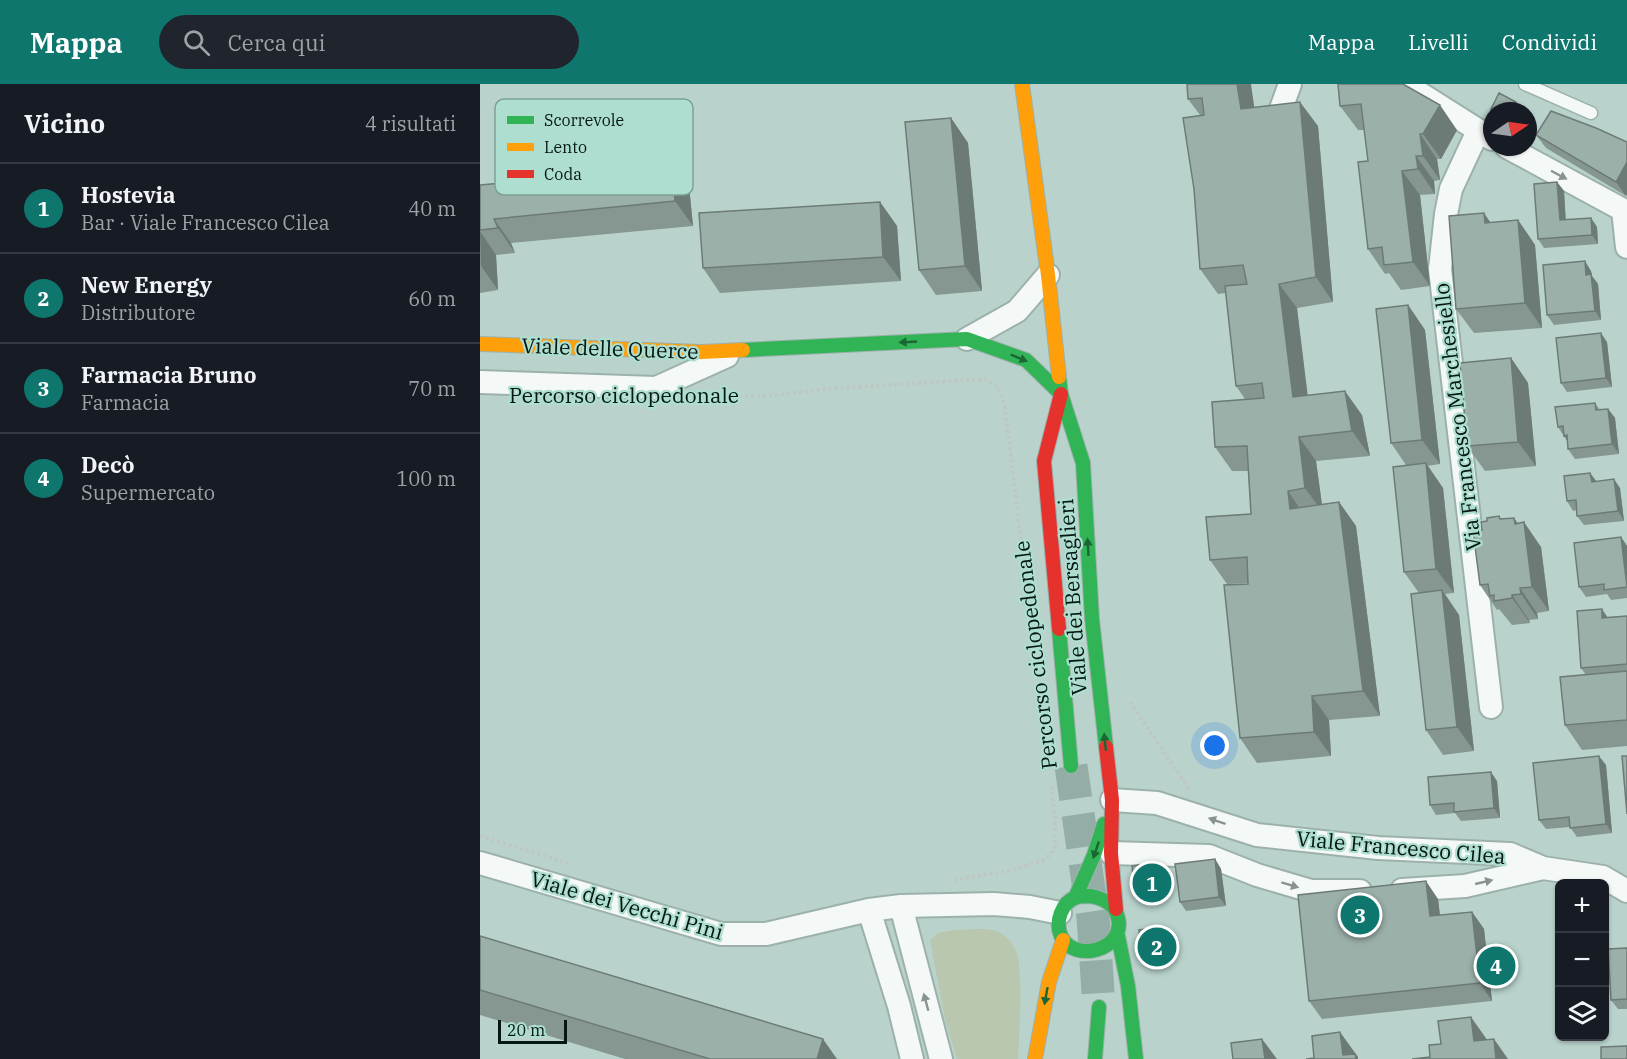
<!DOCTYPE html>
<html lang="it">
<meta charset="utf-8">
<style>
body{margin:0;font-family:"IBM Plex Serif",serif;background:#20242c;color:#f1f3f6}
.controls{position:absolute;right:18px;bottom:18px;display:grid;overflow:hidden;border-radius:9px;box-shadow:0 2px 4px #0004}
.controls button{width:54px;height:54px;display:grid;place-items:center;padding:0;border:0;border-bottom:2px solid #363941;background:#171b24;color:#f1f3f6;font:30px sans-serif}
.compass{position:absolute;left:1003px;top:18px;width:54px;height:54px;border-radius:50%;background:#171b24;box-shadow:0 2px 4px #0004;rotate:77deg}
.scale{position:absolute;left:18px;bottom:15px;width:69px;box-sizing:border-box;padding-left:6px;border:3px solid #051712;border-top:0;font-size:16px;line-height:21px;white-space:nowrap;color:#051712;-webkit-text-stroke:4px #aeded0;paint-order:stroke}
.you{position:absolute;left:735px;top:662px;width:21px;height:21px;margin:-15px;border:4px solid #fff;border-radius:50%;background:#1a73e8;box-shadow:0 0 0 9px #1a73e833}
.badge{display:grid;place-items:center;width:39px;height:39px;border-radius:50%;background:#0f766e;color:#fff;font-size:20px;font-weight:700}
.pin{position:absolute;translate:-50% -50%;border:3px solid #fff;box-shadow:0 2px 6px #0006}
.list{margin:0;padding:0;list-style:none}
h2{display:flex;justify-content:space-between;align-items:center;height:78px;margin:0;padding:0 24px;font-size:26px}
h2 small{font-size:20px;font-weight:400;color:#9ea1a6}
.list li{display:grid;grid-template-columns:39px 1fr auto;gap:18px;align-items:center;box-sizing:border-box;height:90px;padding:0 24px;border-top:2px solid #363941}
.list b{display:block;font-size:22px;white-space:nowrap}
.list p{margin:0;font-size:20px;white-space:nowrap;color:#9ea1a6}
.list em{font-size:20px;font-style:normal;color:#9ea1a6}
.icon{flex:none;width:33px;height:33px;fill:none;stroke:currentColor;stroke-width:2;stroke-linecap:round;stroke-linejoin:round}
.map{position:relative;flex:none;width:1147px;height:975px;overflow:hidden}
header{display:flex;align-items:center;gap:36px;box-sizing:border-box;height:84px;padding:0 30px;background:#0f766e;color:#fff}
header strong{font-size:28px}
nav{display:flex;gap:33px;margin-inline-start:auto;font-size:21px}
.search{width:420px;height:54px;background:#20242c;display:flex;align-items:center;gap:15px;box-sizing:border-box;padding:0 21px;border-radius:33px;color:#9ea1a6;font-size:22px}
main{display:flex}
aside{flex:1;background:#171b24}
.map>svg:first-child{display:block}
.green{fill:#b8c7ad}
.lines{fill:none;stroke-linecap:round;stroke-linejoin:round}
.secondary-tunnel{stroke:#95ada7;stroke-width:33;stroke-dasharray:33 16;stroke-linecap:butt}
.lane-casing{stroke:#9cb1ab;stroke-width:15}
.street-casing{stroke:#9cb1ab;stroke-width:26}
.fast-casing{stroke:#9cb1ab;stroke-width:16}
.slow-casing{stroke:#9cb1ab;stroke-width:16}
.jam-casing{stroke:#9cb1ab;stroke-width:16}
.path{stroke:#bfc7c4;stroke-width:4;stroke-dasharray:3 3;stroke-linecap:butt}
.lane{stroke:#f4f8f7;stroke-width:12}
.street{stroke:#f4f8f7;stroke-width:22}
.fast{stroke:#30b455;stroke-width:14}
.slow{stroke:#ff9f0a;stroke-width:14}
.jam{stroke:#e5322d;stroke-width:14}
.wall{fill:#869792}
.shaded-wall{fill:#6d7b77}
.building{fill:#9cb0aa;stroke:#6d7b77;stroke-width:1.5}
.oneway{fill:#889390}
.oneway2{fill:#1a6634}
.labels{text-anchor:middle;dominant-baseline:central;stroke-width:4.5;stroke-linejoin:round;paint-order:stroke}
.street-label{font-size:21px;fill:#051712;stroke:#aeded0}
.key{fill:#aeded0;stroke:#7ba297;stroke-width:1.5}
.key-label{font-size:16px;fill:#051712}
</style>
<header>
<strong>Mappa</strong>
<div class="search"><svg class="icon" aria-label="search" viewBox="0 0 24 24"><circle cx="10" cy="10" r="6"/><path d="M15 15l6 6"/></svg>Cerca qui</div>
<nav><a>Mappa</a><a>Livelli</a><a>Condividi</a></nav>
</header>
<main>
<aside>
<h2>Vicino<small>4 risultati</small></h2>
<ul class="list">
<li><span class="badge">1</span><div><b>Hostevia</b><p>Bar · Viale Francesco Cilea</p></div><em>40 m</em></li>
<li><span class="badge">2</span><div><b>New Energy</b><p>Distributore</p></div><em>60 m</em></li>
<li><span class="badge">3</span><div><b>Farmacia Bruno</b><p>Farmacia</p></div><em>70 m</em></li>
<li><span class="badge">4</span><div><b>Decò</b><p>Supermercato</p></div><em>100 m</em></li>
</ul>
</aside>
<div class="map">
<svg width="1147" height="975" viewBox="0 0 1147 975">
<rect width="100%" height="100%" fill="#b9d3cc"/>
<path class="green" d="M474 846C487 846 504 843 516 847 525 851 532 857 536 867 544 888 539 950 538 975H477L465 935 450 856 458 849Z"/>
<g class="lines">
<path class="secondary-tunnel" d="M591 682 613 833 619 923"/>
<defs>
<path id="lane" d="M1045 0 1111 29"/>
<path id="street" d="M925 0 1012 55
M798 33 810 0
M998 47 971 105 966 130 960 185 1011 623
M1027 63 1147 128
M1143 126 1147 163
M487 255 537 227 568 191
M0 298 176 304 247 272
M632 716 677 719 777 751 898 764 1030 770 1063 784 1123 793 1147 807
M631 769 729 772 777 791 831 807H880
M0 779 241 850H286L389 826 421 822 514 820 550 823 580 829
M922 806 985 802 1063 784
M421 822 461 975
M389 826 419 922 432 975"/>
<path id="fast" d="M263 266 487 255 546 276 581 310
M579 293 581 310 603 379 612 535 626 663
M579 545 591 682
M611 812C624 815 635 820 638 834 646 866 593 880 581 852 575 838 581 818 597 813 601 812 606 812 611 812Z
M595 814 614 771 624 740
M638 852 648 902 656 975
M615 975 619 923"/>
<path id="slow" d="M542 0 568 191 579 293
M0 260 221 268 263 266
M555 975 569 898 583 856"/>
<path id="jam" d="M579 545 564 377 581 310
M626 663 632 716 631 769 636 825"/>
</defs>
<use href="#lane" class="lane-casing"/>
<use href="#street" class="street-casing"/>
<use href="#fast" class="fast-casing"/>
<use href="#slow" class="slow-casing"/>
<use href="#jam" class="jam-casing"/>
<path class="path" d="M211 314 297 311 345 305 505 295 518 303 525 323 541 457
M650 618 710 706
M0 752 91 780
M474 796 528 787 564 776 575 765V733L571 700"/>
<use href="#lane" class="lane"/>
<use href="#street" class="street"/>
<use href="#fast" class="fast"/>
<use href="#slow" class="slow"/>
<use href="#jam" class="jam"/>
</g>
<path class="wall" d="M707 0 774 24 838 42 853 218 817 224 827 311 882 331 890 372 836 377 842 420 859 418 876 442 900 632 849 636 851 672 777 679 760 654 768 499 747 500 730 476 771 430 768 387H752L735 363 765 315 756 302 746 209 738 210 720 185V31L708 15Z
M858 0 977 46 961 75H957L960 96 954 97 955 110 940 111 950 202 921 206 909 189 905 190 888 165V77L884 46H878L860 22Z
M471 34 488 59 502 207 456 211 439 186Z
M1056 51 1147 58V110L1146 112 1066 64Z
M191 68 208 92 213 142 31 159 35 169 16 171 18 206 0 209V101L74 94 133 73 142 87 166 85Z
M1077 98 1084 107 1086 136 1111 134 1117 143 1118 160 1064 164 1058 155Z
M400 118 417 142 421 197 240 209 223 184Z
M1004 129 1010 139 1038 136 1055 161 1062 244 994 249 976 225Z
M1111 187 1112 192 1118 200 1121 236 1074 241 1067 231Z
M928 221 945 246 960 380 947 382 963 404 974 509 965 510 979 531 994 667 963 671 946 646 939 509 924 488 926 381 911 359Z
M1127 258 1132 303 1087 308 1081 299Z
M1031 274 1048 299 1056 382 1005 387 987 362Z
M1115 319 1120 326 1128 325 1135 334 1139 370 1095 375 1088 365 1087 357 1078 343Z
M1116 397 1140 404 1144 437 1104 441 1097 432V426L1093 427 1087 417Z
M1034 434 1037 439 1061 463 1069 527 1057 529 1058 535 1049 536 1050 539 1032 541 1019 525 1017 526 1000 501 1002 446 1021 435Z
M1141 453 1147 462V514L1131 516 1127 510 1106 513 1099 503Z
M1147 532V662L1102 666 1085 641 1106 591 1101 584 1127 533Z
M1126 681 1132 749 1097 753 1090 743 1066 745 1059 736Z
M1017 697 1020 734 981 737 975 729 956 731 950 721Z
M735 775 741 785 746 822 706 827 700 818Z
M680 783 683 803 658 807 654 802Z
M958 815 960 831 992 828 1004 845 1012 917 842 935 829 917Z
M690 848 692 875 665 878 662 873Z
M0 852 357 975H145L0 931Z
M1147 864V925H1138L1131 916Z"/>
<path class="shaded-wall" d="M757 0H771L778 50 761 25Z
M820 18 838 42 853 218 836 193Z
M1036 18 1039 23 1037 27H1032Z
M960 21 977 46 961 75 943 50Z
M471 34 488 59 502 207 485 182Z
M940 50 957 75 960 96 943 72Z
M191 68 208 92 213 142 195 117Z
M936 72 954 97 955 110 938 85Z
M133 73 150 98 134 88Z
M1147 78V110L1146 112 1136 98Z
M922 87 940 111 950 202 933 178Z
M1077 98 1084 107 1086 145 1080 136Z
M400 118 417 142 421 197 403 173Z
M1004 129 1021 154 1005 139Z
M1111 134 1117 143 1118 160 1112 151Z
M14 135 31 159 35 169 18 144Z
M1038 136 1055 161 1062 244 1045 219Z
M0 147 16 171 18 206 1 182Z
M1105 177 1111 187 1112 192 1118 200 1121 236 1115 227 1106 191Z
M799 200 817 224 831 338 813 313Z
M928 221 945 246 960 380 942 356Z
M1121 249 1127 258 1132 303 1126 294Z
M1031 274 1048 299 1056 382 1038 358Z
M865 307 882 331 890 372 872 347Z
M1128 325 1135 334 1139 370 1132 360Z
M819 353 836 377 843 429 825 404Z
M946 379 963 404 974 509 956 485Z
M1110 389 1117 398H1112Z
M1134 395 1140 404 1144 437 1138 427Z
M808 407 825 432 810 425Z
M859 418 876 442 900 632 883 607Z
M1034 434 1045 450 1044 438 1061 463 1069 527 1052 503Z
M1141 453 1147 462V497Z
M1040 504 1057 529 1058 535 1041 510Z
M962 506 979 531 994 667 977 643Z
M1032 511 1049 536 1050 539 1032 514Z
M1122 525 1128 534H1122Z
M832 612 849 636 851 672 834 648Z
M1119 672 1126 681 1132 749 1126 740Z
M1011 688 1017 697 1020 734 1014 724Z
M735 775 741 785 746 822 739 813Z
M677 778 680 783 683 803 680 799Z
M946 797 958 815 962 850 950 832Z
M992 828 1004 845 1012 917 1000 899Z
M686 843 690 848 692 875 689 870Z
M991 933 1008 957H994Z
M860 948 878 973V975H866L863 971Z
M343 955 357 975H337Z
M782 955 797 975H785Z
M1014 955 1028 975H1016Z"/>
<path class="building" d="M707 0H757L761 25 820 18 836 193 799 200 813 313 865 307 872 347 819 353 825 404 808 407 810 425 859 418 883 607 832 612 834 648 760 654 744 501 768 500 767 473 730 476 726 433 771 430 767 362 735 363 732 318 784 314 782 299 756 302 745 202 767 200 763 181 720 185 714 105 703 34 724 31 722 14 708 15Z
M858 0H923L960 21 943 50H940L943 72H936L938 85 922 87 933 178 904 181 902 163 888 165 878 78 888 77 881 20 860 22Z
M1019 9 1036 18 1032 27H1013L1011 25Z
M1071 27 1116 44 1147 58V78L1136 98 1056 51Z
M471 34 485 182 439 186 425 38Z
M191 68 195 117 14 135 18 144 0 146V101L74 94 72 79 133 73 134 88 166 85 164 70Z
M1077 98 1080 136 1111 134 1112 151 1058 155 1054 100Z
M400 118 403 173 223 184 219 129Z
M1004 129 1005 139 1038 136 1045 219 976 225 969 132Z
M1105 177 1106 191 1111 190 1115 227 1067 231 1063 181Z
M928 221 942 356 911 359 896 225Z
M1121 249 1126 294 1081 299 1076 254Z
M1031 274 1038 358 987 362 980 279Z
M1115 319 1116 326 1128 325 1132 360 1088 365 1087 351 1084 352 1083 342 1078 343 1075 323Z
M946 379 956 485 924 488 913 383Z
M1110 389 1112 398 1134 395 1138 427 1097 432 1096 416 1087 417 1084 392Z
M1019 432 1020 435 1034 434 1035 440 1044 438 1052 503 1040 504 1041 510 1032 511V514L1014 517V511L1010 512 1008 500 1000 501 993 447 1002 446 1001 438 1007 437V434Z
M1141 453 1147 503 1124 506V500L1099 503 1094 459Z
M962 506 977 643 946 646 931 510Z
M1122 525V534L1147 532V580L1101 584 1097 527Z
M1147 587V636L1085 641 1080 593Z
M1119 672 1126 740 1090 744 1089 733 1059 736 1053 679Z
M1142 672H1147V730Z
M1011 688 1014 724 974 728V719L950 721 948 693Z
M735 775 739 813 700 818 695 780Z
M677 778 680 799 654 802 652 782Z
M946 797 950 832 992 828 1000 899 829 917 818 811Z
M686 843 689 870 662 873 659 846Z
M0 852 343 955 337 975H230L0 906Z
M1147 864V915L1131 916 1128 865Z
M991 933 994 957 1014 955 1016 975H932L950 973 949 961 961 960 958 937Z
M860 948 863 971 875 970 876 975H826L834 974 832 952Z
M782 955 785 975H753L751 959Z
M1147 962V975H1121V963Z"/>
<defs><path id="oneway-solid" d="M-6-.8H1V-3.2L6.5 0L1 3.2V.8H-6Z" transform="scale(1.5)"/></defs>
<g class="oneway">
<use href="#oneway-solid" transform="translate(1079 91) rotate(28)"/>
<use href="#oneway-solid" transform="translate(737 737) rotate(-161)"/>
<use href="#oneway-solid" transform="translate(1004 798) rotate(-13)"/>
<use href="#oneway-solid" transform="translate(810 801) rotate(17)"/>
<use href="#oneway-solid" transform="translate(446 918) rotate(-105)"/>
</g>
<g class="oneway2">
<use href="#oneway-solid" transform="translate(428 258) rotate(177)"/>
<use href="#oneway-solid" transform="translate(539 274) rotate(23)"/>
<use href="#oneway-solid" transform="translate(608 463) rotate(-93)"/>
<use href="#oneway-solid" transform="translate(625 658) rotate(-96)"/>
<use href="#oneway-solid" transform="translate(616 766) rotate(109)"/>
<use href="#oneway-solid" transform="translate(566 912) rotate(100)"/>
</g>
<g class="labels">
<g class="street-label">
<text transform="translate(130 264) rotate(2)">Viale delle Querce</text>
<text x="144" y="311">Percorso ciclopedonale</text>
<text transform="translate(977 333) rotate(-97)">Via Francesco Marchesiello</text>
<text transform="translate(592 513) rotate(-94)">Viale dei Bersaglieri</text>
<text transform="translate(555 571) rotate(-97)">Percorso ciclopedonale</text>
<text transform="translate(921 763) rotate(5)">Viale Francesco Cilea</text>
<text transform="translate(147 821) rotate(16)">Viale dei Vecchi Pini</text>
</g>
</g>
<rect x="15" y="15" width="198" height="96" rx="9" class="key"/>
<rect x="27" y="32" width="27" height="8" fill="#30b455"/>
<rect x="27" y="59" width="27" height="8" fill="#ff9f0a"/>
<rect x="27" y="86" width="27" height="8" fill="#e5322d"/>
<g class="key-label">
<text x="64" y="42">Scorrevole</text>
<text x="64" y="69">Lento</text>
<text x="64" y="96">Coda</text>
</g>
</svg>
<div class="controls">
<button>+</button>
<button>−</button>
<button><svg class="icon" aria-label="layers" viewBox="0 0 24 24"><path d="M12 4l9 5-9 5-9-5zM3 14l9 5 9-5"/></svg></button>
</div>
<svg class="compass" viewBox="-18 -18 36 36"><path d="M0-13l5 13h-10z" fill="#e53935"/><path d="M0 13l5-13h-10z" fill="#9ea1a6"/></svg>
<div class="scale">20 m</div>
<div class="you"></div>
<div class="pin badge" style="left:672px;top:799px">1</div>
<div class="pin badge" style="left:677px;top:863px">2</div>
<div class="pin badge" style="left:880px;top:831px">3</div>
<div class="pin badge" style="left:1016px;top:882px">4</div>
</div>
</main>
